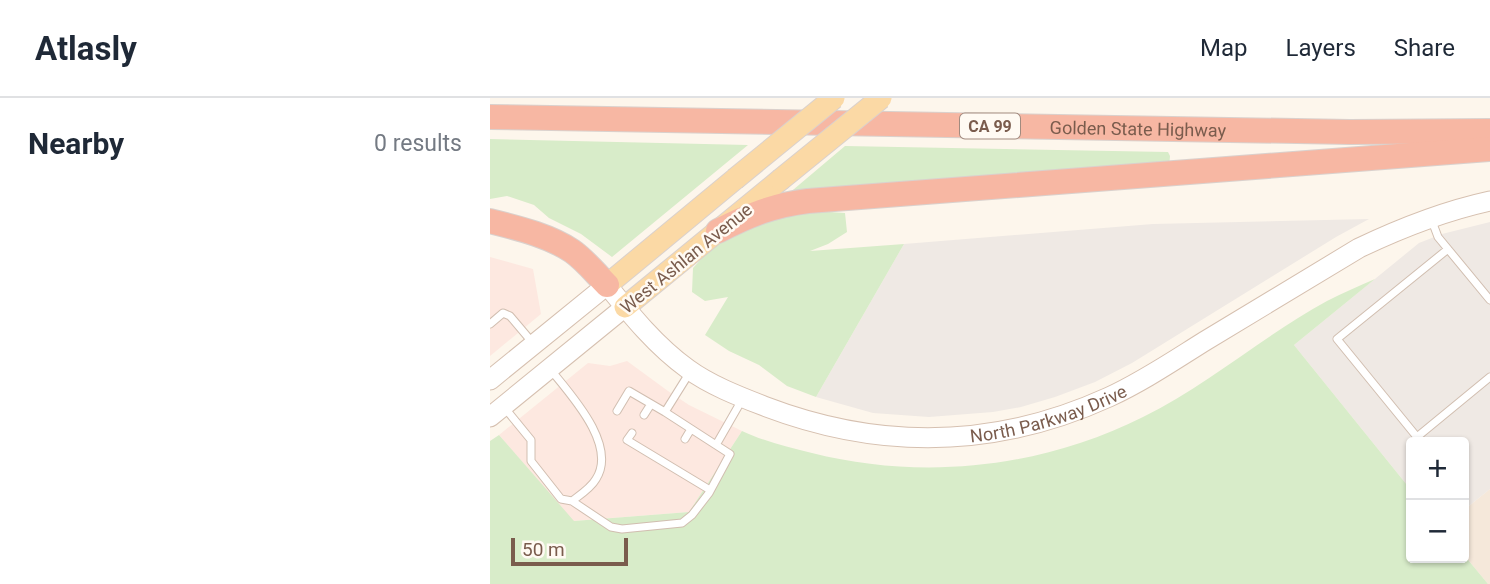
<!DOCTYPE html>
<meta charset="utf-8">
<style>
body{margin:0;font-family:Roboto,sans-serif;background:#f2f2f3;color:#1f2937}
.controls{position:absolute;right:21px;bottom:21px;display:grid;overflow:hidden;border-radius:7px;box-shadow:0 2px 5px #0004}
.controls button{width:63px;height:63px;display:grid;place-items:center;padding:0;border:0;border-bottom:2px solid #e0e1e3;background:#fff;color:#1f2937;font:35px sans-serif}
.scale{position:absolute;left:21px;bottom:18px;width:117px;box-sizing:border-box;padding-left:7px;border:4px solid #7a5c4d;border-top:0;font-size:19px;line-height:24px;white-space:nowrap;color:#7a5c4d;-webkit-text-stroke:5px #fffaf3;paint-order:stroke}
.list{margin:0;padding:0;list-style:none}
h2{display:flex;justify-content:space-between;align-items:center;height:91px;margin:0;padding:0 28px;font-size:30px}
h2 small{font-size:23px;font-weight:400;color:#747a83}
.map{position:relative;flex:none;width:1000px;height:486px;overflow:hidden}
header{display:flex;align-items:center;gap:42px;box-sizing:border-box;height:98px;padding:0 35px;background:#fff;border-bottom:2px solid #e0e1e3}
header strong{font-size:33px}
nav{display:flex;gap:38px;margin-inline-start:auto;font-size:24px}
main{display:flex}
aside{flex:1;background:#fff}
.map>svg:first-child{display:block}
.residential{fill:#f5e8da}
.commercial{fill:#fde8e0}
.industrial{fill:#efe9e4}
.green{fill:#d8ecc9}
.lines{fill:none;stroke-linecap:round;stroke-linejoin:round}
.lane-casing{stroke:#d1beb0;stroke-width:9}
.secondary-casing{stroke:#d6c0b0;stroke-width:21}
.primary-casing{stroke:#dad1cd;stroke-width:23}
.highway-casing{stroke:#dad1cd;stroke-width:26}
.lane{stroke:#fff;stroke-width:7}
.secondary{stroke:#fff;stroke-width:19}
.primary{stroke:#fbd9a5;stroke-width:21}
.highway{stroke:#f7b7a3;stroke-width:24}
.primary-bridge-casing{stroke:#dad1cd;stroke-width:23;stroke-linecap:butt}
.primary-bridge{stroke:#fbd9a5;stroke-width:21}
.labels{text-anchor:middle;dominant-baseline:central;stroke-width:5;stroke-linejoin:round;paint-order:stroke}
.shield{fill:#fffaf3;stroke:#a28b7f;stroke-width:2}
.shield-label{font-size:16px;font-weight:bold;fill:#7a5c4d}
.street-label{font-size:18px;fill:#7a5c4d;stroke:#fffaf3}
</style>
<header>
<strong>Atlasly</strong>
<nav><a>Map</a><a>Layers</a><a>Share</a></nav>
</header>
<main>
<aside>
<h2>Nearby<small>0 results</small></h2>
<ul class="list">
</ul>
</aside>
<div class="map">
<svg width="1000" height="486" viewBox="0 0 1000 486">
<rect width="100%" height="100%" fill="#fdf6ec"/>
<path class="residential" d="M1000 391V486H998L974 457V412Z"/>
<path class="commercial" d="M0 159 43 171 51 216 0 258Z
M137 263 178 293 199 307 252 333 199 414 83 423 9 337 98 265 120 268Z"/>
<path class="industrial" d="M879 121 846 139 642 265 605 284 565 299 531 309 503 314 439 319 383 315 326 299 414 146 663 126Z
M1000 124V391L974 412V344H921V392L804 247 929 145 952 136Z"/>
<path class="green" d="M0 41 258 47 122 159 91 136 59 120 44 107 17 98 0 101Z
M355 48 678 54 680 58 679 70 297 97Z
M308 112 355 115 357 134 338 146 320 153 414 146 326 299 297 288 269 267 239 253 215 237 238 199 215 203 202 194 203 170 224 147 256 126Z
M885 181 804 247 921 392V460H974V457L998 486H0V343L9 337 84 423 199 414 252 333C276 344 297 349 322 355 433 383 551 370 653 319 718 287 773 238 837 203 852 195 869 188 885 181Z"/>
<g class="lines">
<defs>
<path id="lane" d="M942 123 948 139 1000 202
M958 151 847 241 927 339 1000 279
M0 226 13 215 20 218 42 244
M200 274 175 314 226 347 253 300
M14 309 41 342V363L71 401 82 403C90 397 101 390 106 381 128 347 80 296 60 271
M127 313 139 293 175 314
M154 317 161 306
M142 335 137 342 220 392
M195 341 201 331
M82 403 121 429 132 431 192 425 202 417 219 395 240 356 226 347"/>
<g id="secondary">
<path id="s1" d="M0 282 117 187C141 217 166 248 198 271 220 287 248 298 274 308 389 352 505 351 619 299 652 284 683 263 715 243 766 212 817 181 869 150 911 130 954 113 1000 103"/>
<path d="M0 319 135 209"/>
</g>
<path id="primary" d="M117 187 245 81
M135 209 290 82"/>
<g id="highway">
<path id="s2" d="M0 19 860 34 1000 33"/>
<path d="M0 123C27 130 58 137 82 153 95 162 106 176 117 187"/>
<path d="M228 133C259 117 284 107 318 103L1000 51"/>
</g>
</defs>
<use href="#lane" class="lane-casing"/>
<use href="#secondary" class="secondary-casing"/>
<use href="#primary" class="primary-casing"/>
<use href="#highway" class="highway-casing"/>
<use href="#lane" class="lane"/>
<use href="#secondary" class="secondary"/>
<use href="#primary" class="primary"/>
<use href="#highway" class="highway"/>
<defs>
<path id="primary-bridge" d="M245 81 344 0
M290 82 391 0"/>
</defs>
<use href="#primary-bridge" class="primary-bridge-casing"/>
<use href="#primary-bridge" class="primary-bridge"/>
</g>
<g class="labels">
<rect class="shield" x="470" y="15.5" width="60" height="25" rx="5"/>
<g class="shield-label">
<text x="500" y="28">CA 99</text>
</g>
<g class="street-label">
<text stroke="none"><textPath href="#s2" startOffset="648">Golden State Highway</textPath></text>
<text transform="translate(196 160) rotate(-39)">West Ashlan Avenue</text>
<text stroke="none"><textPath href="#s1" startOffset="644">North Parkway Drive</textPath></text>
</g>
</g>
</svg>
<div class="controls">
<button>+</button>
<button>−</button>
</div>
<div class="scale">50 m</div>
</div>
</main>
